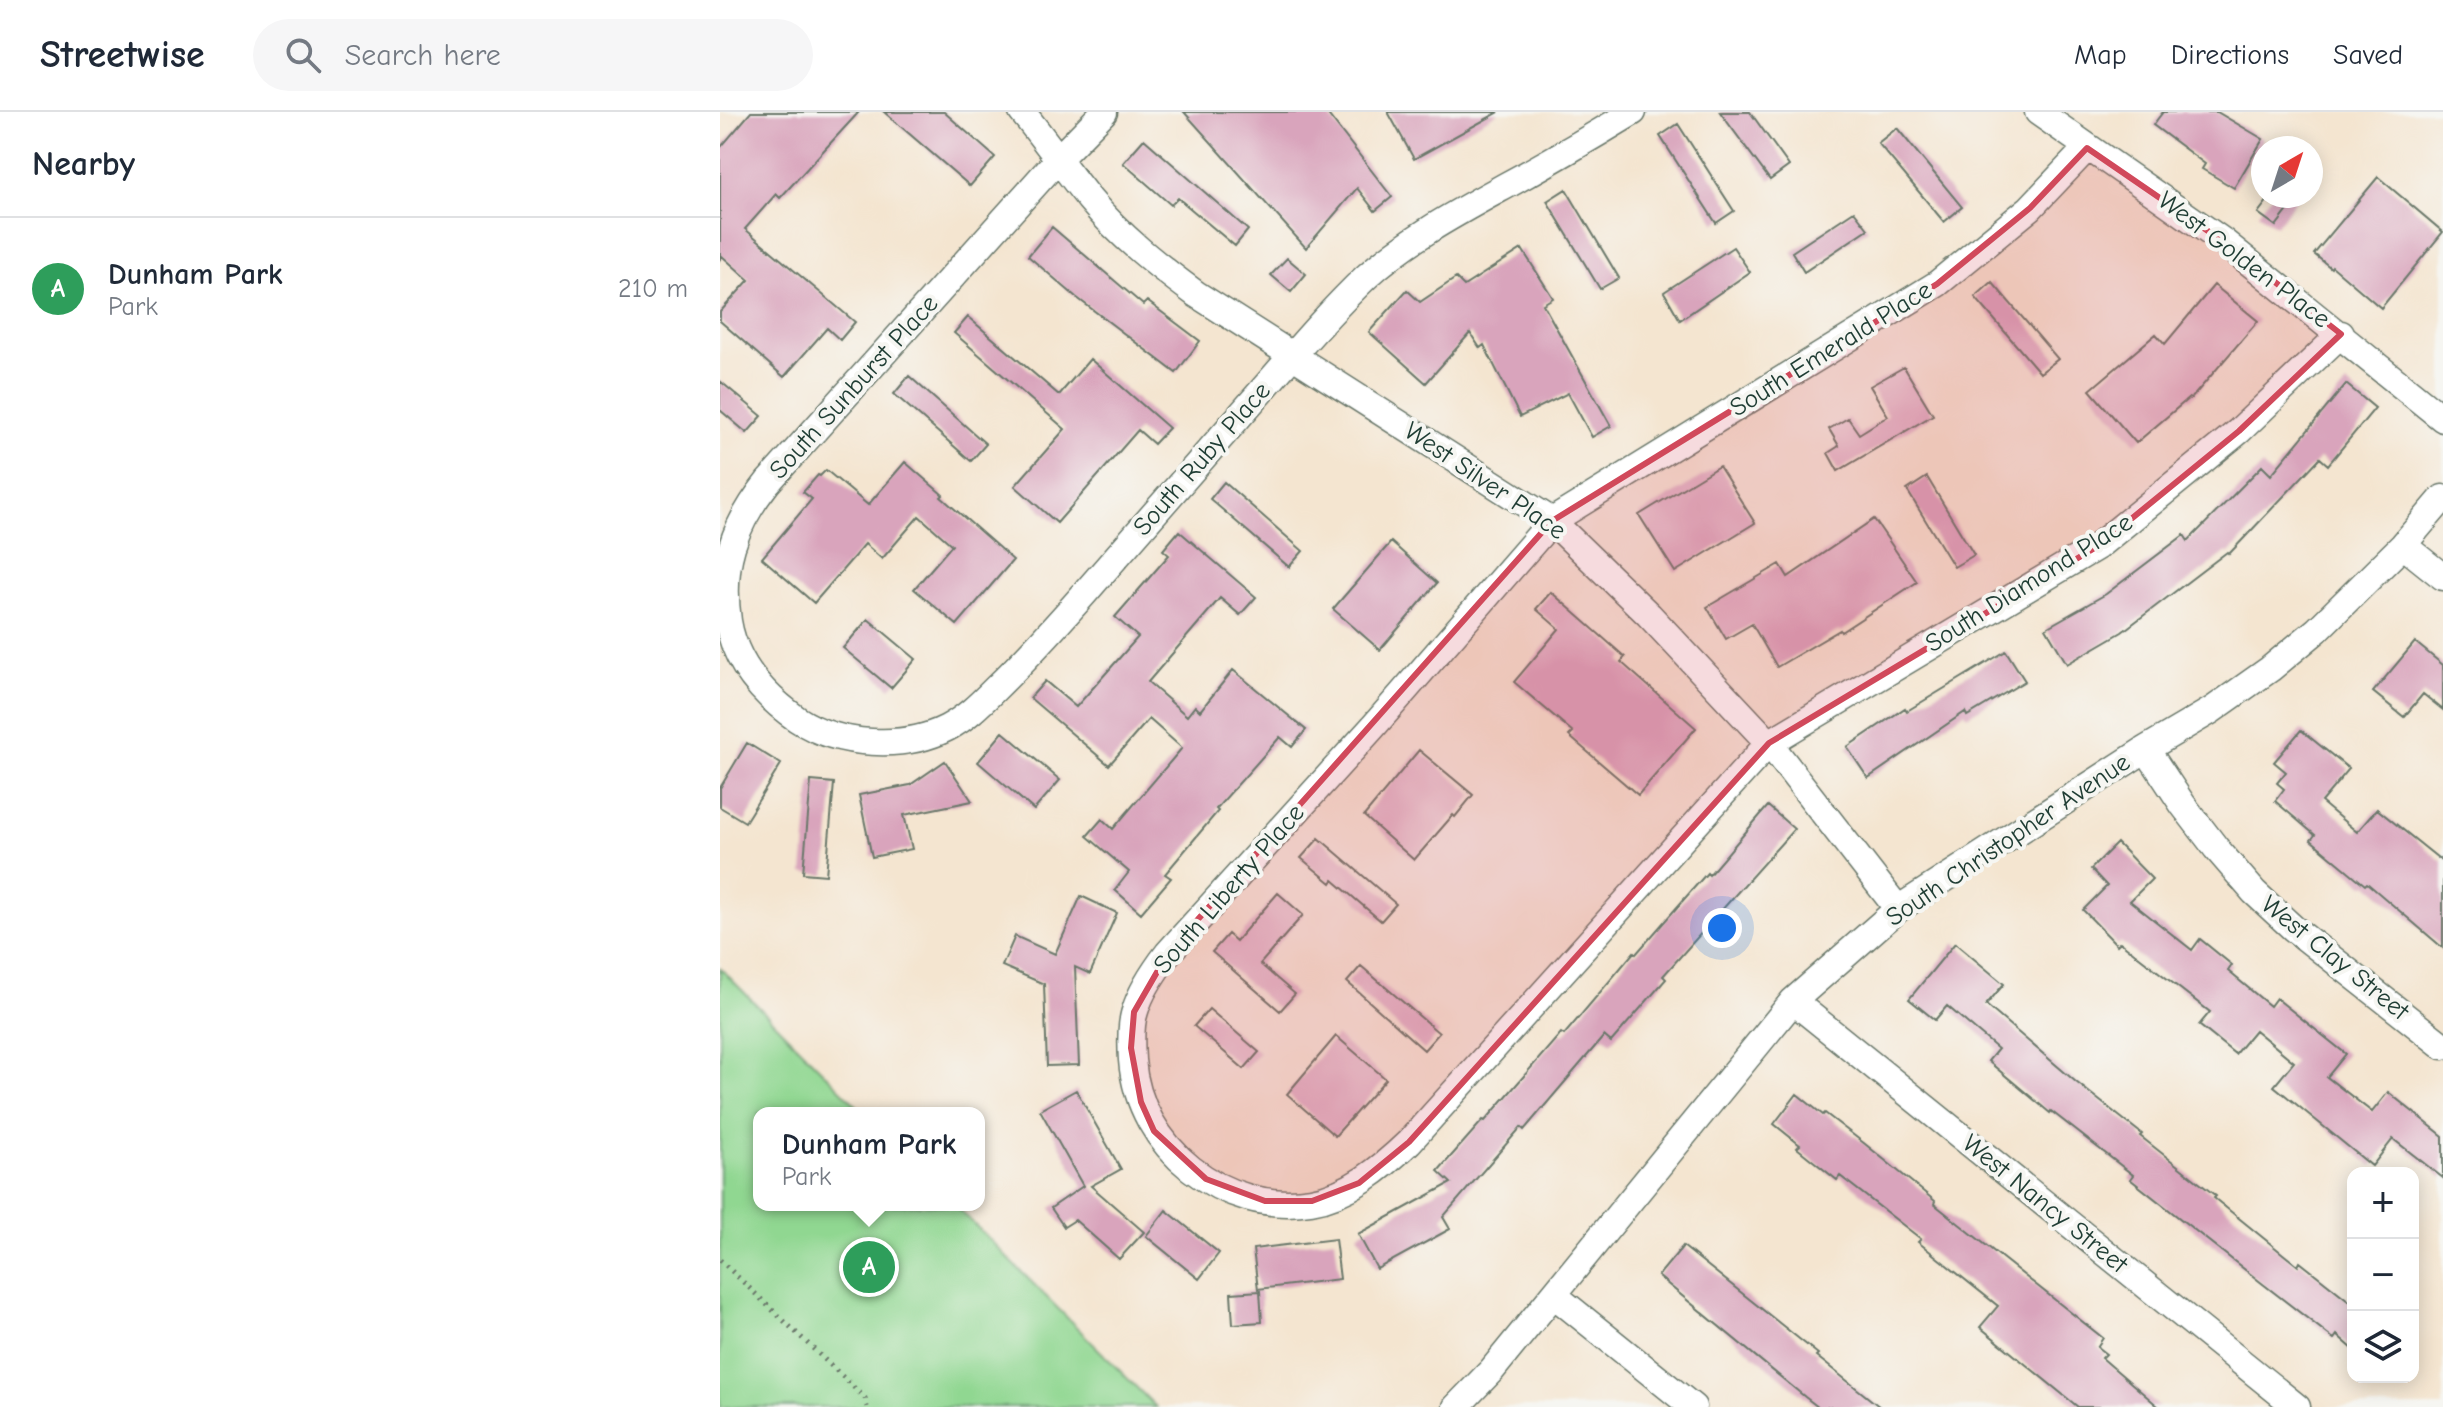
<!DOCTYPE html>
<meta charset="utf-8">
<style>
body{margin:0;font-family:"Comic Neue",sans-serif;background:#f6f6f7;color:#1f2937}
.controls{position:absolute;right:24px;bottom:24px;display:grid;overflow:hidden;border-radius:16px;box-shadow:0 4px 20px #0003}
.controls button{width:72px;height:72px;display:grid;place-items:center;padding:0;border:0;border-bottom:2px solid #e0e1e3;background:#fff;color:#1f2937;font:40px sans-serif}
.compass{position:absolute;left:1531px;top:24px;width:72px;height:72px;border-radius:50%;background:#fff;box-shadow:0 4px 20px #0003;rotate:39deg}
.you{position:absolute;left:1002px;top:816px;width:28px;height:28px;margin:-20px;border:6px solid #fff;border-radius:50%;background:#1a73e8;box-shadow:0 0 0 12px #1a73e833}
.badge{display:grid;place-items:center;width:52px;height:52px;border-radius:50%;background:#d93025;color:#fff;font-size:26px;font-weight:700}
.pin{position:absolute;translate:-50% -50%;border:4px solid #fff;box-shadow:0 2px 8px #0006}
.popup{position:absolute;left:33px;top:995px;width:232px;height:104px;box-sizing:border-box;display:grid;place-content:center;border-radius:16px;background:#fff;filter:drop-shadow(0 2px 6px #0005);font-size:26px;white-space:nowrap;color:#747a83}
.popup b{font-size:30px;color:#1f2937}
.popup::after{content:'';position:absolute;left:50%;top:100%;margin-left:-16px;border:16px solid transparent;border-top-color:#fff}
.list{margin:0;padding:0;list-style:none}
h2{display:flex;justify-content:space-between;align-items:center;height:104px;margin:0;padding:0 32px;font-size:34px}
h2 small{font-size:26px;font-weight:400;color:#747a83}
.list li{display:grid;grid-template-columns:52px 1fr auto;gap:24px;align-items:center;box-sizing:border-box;height:144px;padding:0 32px;border-top:2px solid #e0e1e3}
.list b{display:block;font-size:30px;white-space:nowrap}
.list p{margin:0;font-size:26px;white-space:nowrap;color:#747a83}
.list em{font-size:26px;font-style:normal;color:#747a83}
.icon{flex:none;width:44px;height:44px;fill:none;stroke:currentColor;stroke-width:2;stroke-linecap:round;stroke-linejoin:round}
.map{position:relative;flex:none;width:1723px;height:1295px;overflow:hidden}
header{display:flex;align-items:center;gap:48px;box-sizing:border-box;height:112px;padding:0 40px;background:#fff;border-bottom:2px solid #e0e1e3}
header strong{font-size:38px}
nav{display:flex;gap:44px;margin-inline-start:auto;font-size:28px}
.search{width:560px;height:72px;background:#f6f6f7;display:flex;align-items:center;gap:20px;box-sizing:border-box;padding:0 28px;border-radius:44px;color:#747a83;font-size:30px}
main{display:flex}
aside{flex:1;background:#fff}
.map>svg:first-child{display:block}
.green{fill:#90d791;stroke:#588a62;stroke-width:2}
.building{fill:#d9a4bc}
.lines{fill:none;stroke-linecap:round;stroke-linejoin:round}
.minor-casing{stroke:#6a786b;stroke-width:29}
.path{stroke:#6a786b;stroke-width:5;stroke-dasharray:2 6;stroke-linecap:butt}
.minor{stroke:#fff;stroke-width:26}
.marked{fill:#d1495b;fill-opacity:0.2;stroke:#d1495b;stroke-width:6;stroke-linejoin:round}
.labels{text-anchor:middle;dominant-baseline:central;stroke-width:8;stroke-linejoin:round;paint-order:stroke}
.street-label{font-size:26px;fill:#1f3d34;stroke:#f6f6f2}
</style>
<header>
<strong>Streetwise</strong>
<div class="search"><svg class="icon" aria-label="search" viewBox="0 0 24 24"><circle cx="10" cy="10" r="6"/><path d="M15 15l6 6"/></svg>Search here</div>
<nav><a>Map</a><a>Directions</a><a>Saved</a></nav>
</header>
<main>
<aside>
<h2>Nearby<small></small></h2>
<ul class="list">
<li><span class="badge" style="background:#2e9e5b">A</span><div><b>Dunham Park</b><p>Park</p></div><em>210 m</em></li>
</ul>
</aside>
<div class="map">
<svg width="1723" height="1295" viewBox="0 0 1723 1295">
<rect width="100%" height="100%" fill="#f6f6f2"/>
<filter id="ink" filterUnits="userSpaceOnUse"><feTurbulence type="fractalNoise" baseFrequency=".0125" numOctaves="2"/><feDisplacementMap in="SourceGraphic" scale="16" xChannelSelector="R" yChannelSelector="G"/><feConvolveMatrix kernelMatrix="1 2 1 2 8 2 1 2 1" color-interpolation-filters="sRGB"/></filter>
<filter id="wash" filterUnits="userSpaceOnUse"><feTurbulence type="fractalNoise" baseFrequency=".006" numOctaves="4" result="noise"/><feDisplacementMap in="SourceGraphic" scale="32" xChannelSelector="R" yChannelSelector="G"/><feGaussianBlur stdDeviation="1.8" result="paint"/><feColorMatrix in="noise" values="0 0 0 0 0 0 0 0 0 0 0 0 0 0 0 0 0 1.4 0 .05"/><feComposite in="paint" operator="in"/></filter>
<g filter="url(#wash)">
<rect width="100%" height="100%" fill="#f4e5d0"/>
<path class="green" d="M0 856 144 1001H39V1093H235L436 1295H0Z"/>
<g id="blocks">
<path class="building" d="M31 0H139L60 86 56 82 25 117 135 210 120 228 107 216 64 265 0 209V200L29 168 2 144 0 147V36Z
M164 0H224L275 45 250 74Z
M464 0H606L672 85 655 99 637 76 586 136Z
M668 0H779L694 47Z
M1000 0H1030L1069 54 1050 68Z
M1443 0H1497L1543 27 1514 76 1482 57 1485 52 1433 13Z
M958 12 1014 99 996 111 940 24Z
M1177 16 1242 95 1224 110 1158 31Z
M424 27 528 118 515 134 458 86 451 93 403 51Z
M1658 65 1723 120 1661 196 1612 154 1611 156 1594 142Z
M846 77 899 166 880 177 827 89Z
M1551 84H1579L1556 114 1538 101Z
M1134 99 1148 117 1084 160 1072 140Z
M332 115 423 193 427 189 480 229 456 261 356 185 308 144Z
M1013 135 1030 160 960 208 944 180Z
M802 137 833 186 823 192 891 314 872 325 848 281 800 305 764 233 760 236 750 221 706 271 649 220 687 178 700 190 736 166 744 174Z
M567 146 586 162 571 180 551 163Z
M1272 170 1338 247 1320 261 1255 185Z
M1494 173 1538 209 1471 287 1469 286 1416 331 1370 278 1436 222 1445 232Z
M248 205 339 283 370 247 449 316 434 332 418 318 337 411 295 374 345 317 234 221Z
M1184 255 1213 303 1118 359 1108 341 1119 334 1109 317 1128 306 1139 322 1168 304 1150 274Z
M189 264 266 332 251 349 174 282Z
M0 269 42 304 27 321 0 298Z
M1626 272 1655 296 1608 353 1600 346 1509 442 1507 440 1402 520 1347 552 1326 516 1386 482 1464 423 1468 429 1542 354 1551 363Z
M185 350 223 383 221 385 293 448 237 513 194 477 232 433 199 404 162 447 145 432 94 491 42 446 92 387 83 380 98 363 100 364 106 358 148 393Z
M999 354 1035 411 955 460 919 403Z
M1207 365 1254 443 1234 455 1187 378Z
M504 370 583 439 569 455 490 387Z
M1154 407 1197 470 1121 520 1120 518 1057 555 1032 512 1006 527 987 495 1060 452 1068 465Z
M459 419 536 485 520 503 500 486 428 570 467 604 475 594 480 599 513 558 586 618 572 635 560 625 496 697 498 699 445 762 451 766 421 801 395 778 409 760 367 724 382 707 393 717 462 636 429 607 389 653 310 586 325 569 356 595 418 525 395 505 449 443 443 438Z
M671 430 717 471 660 538 613 497Z
M831 480 905 545 901 550 976 616 918 683 849 624 853 620 794 570 839 517 816 497Z
M148 507 196 547 171 576 123 536Z
M1695 530 1723 553V598L1703 582 1684 605 1653 580Z
M1286 539 1305 569 1247 604 1245 600 1148 666 1127 635 1185 596 1187 599Z
M1581 618 1629 657 1601 690 1637 720 1657 697 1723 750V836L1647 771 1645 773 1591 728 1595 723 1555 689 1564 677 1557 671 1566 660 1554 650Z
M283 620 340 668 314 698 258 650Z
M27 631 61 652 25 710 0 695V676Z
M699 638 753 683 735 705 733 703 694 748 644 704Z
M225 649 252 689 184 703 192 737 152 745 139 683 190 673Z
M91 669 114 671 106 763 83 761Z
M1048 694 1074 717 943 864 946 867 891 930 884 924 804 1018 801 1015 723 1105 730 1117 657 1157 638 1122 731 1071 718 1059 763 1008 765 1009 841 921 844 923 914 840 916 842 987 761 989 763Z
M599 726 676 792 661 809 613 768 611 771 581 746Z
M1397 731 1432 767 1410 789 1472 838 1480 827 1512 853 1508 859 1550 894 1556 886 1626 942 1607 965 1652 1000 1668 980 1723 1024V1066L1673 1027 1652 1054 1554 974 1574 950 1535 918 1515 942 1479 913 1490 900 1400 830 1397 833 1363 798 1387 774 1371 757Z
M558 781 583 803 540 852 575 882 560 899 492 840 508 822 516 829Z
M361 784 397 801 370 862 355 855 359 953 327 954 324 872 282 854 295 824 335 842Z
M1235 831 1284 872 1266 893 1356 970 1422 1022 1420 1024 1496 1084 1494 1086 1578 1154 1580 1150 1633 1192V1237L1617 1223 1614 1227 1543 1172 1410 1067 1413 1063 1331 999 1330 1001 1268 949 1278 937 1227 894 1215 908 1189 887Z
M641 854 719 921 704 938 627 870Z
M489 897 539 940 524 957 474 914Z
M616 924 666 967 615 1024 567 982Z
M356 978 401 1057 371 1074 424 1120 399 1147 355 1108 344 1115 331 1096 363 1074 320 998Z
M1077 982 1103 1003 1105 1001 1145 1032 1215 1089 1214 1092 1383 1226 1377 1235 1386 1242 1382 1246 1439 1295H1358L1260 1215 1278 1194 1198 1130 1201 1127 1120 1064 1117 1068 1077 1036 1080 1033 1054 1012Z
M446 1098 499 1141 479 1167 426 1124Z
M615 1127 620 1167 538 1177 533 1137Z
M963 1134 1098 1242 1096 1244 1160 1295H1098L1085 1285 938 1164Z
M540 1179 542 1210 513 1212 511 1181Z"/>
</g>
</g>
<g filter="url(#ink)">
<use href="#blocks" fill-opacity="0" stroke="#6a786b" stroke-width="2"/>
<g class="lines">
<defs>
<path id="minor" d="M302 0C326 29 347 60 370 88 401 125 438 154 476 182L832 409 929 503 1049 631 1178 797
M384 0 339 46 48 370C13 414 0 453 8 509 15 552 43 583 77 607 118 634 184 638 227 616 246 606 260 592 275 577 306 547 335 515 364 482 419 419 475 355 530 292 568 249 605 204 646 165 687 127 740 99 789 72 831 49 872 25 913 0
M1318 0 1504 130 1723 307
M1367 36 1310 96 1217 172 832 409 653 615 448 841C435 858 421 878 415 899 410 913 411 933 412 948 419 1036 503 1103 591 1089 629 1083 662 1056 689 1030L1049 631 1378 434 1519 319 1621 222
M1683 433 1723 465
M1426 637 1463 693 1496 736 1534 780 1573 816 1723 934
M1073 889 1577 1295
M834 1183 973 1295
M736 1295 772 1258 1073 889 1178 797 1426 637 1492 598 1550 557 1597 518 1683 433 1723 386"/>
</defs>
<use href="#minor" class="minor-casing"/>
<path class="path" d="M0 1148 145 1286 147 1295"/>
<use href="#minor" class="minor"/>
</g>
</g>
<path class="marked" d="M1367 36 1504 130 1621 222 1519 319 1378 434 1049 631 689 1030 639 1071 592 1089H545L486 1067 434 1019 421 990 411 936 414 900 448 841 832 409 1217 172 1310 96Z"/>
<g class="labels">
<g class="street-label">
<text transform="translate(1524 148) rotate(37)">West Golden Place</text>
<text transform="translate(1111 237) rotate(-32)">South Emerald Place</text>
<text transform="translate(134 275) rotate(-48)">South Sunburst Place</text>
<text transform="translate(482 347) rotate(-49)">South Ruby Place</text>
<text transform="translate(765 369) rotate(34)">West Silver Place</text>
<text transform="translate(1309 471) rotate(-32)">South Diamond Place</text>
<text transform="translate(1288 728) rotate(-34)">South Christopher Avenue</text>
<text transform="translate(509 777) rotate(-49)">South Liberty Place</text>
<text transform="translate(1615 846) rotate(39)">West Clay Street</text>
<text transform="translate(1325 1092) rotate(39)">West Nancy Street</text>
</g>
</g>
</svg>
<div class="controls">
<button>+</button>
<button>−</button>
<button><svg class="icon" aria-label="layers" viewBox="0 0 24 24"><path d="M12 4l9 5-9 5-9-5zM3 14l9 5 9-5"/></svg></button>
</div>
<svg class="compass" viewBox="-18 -18 36 36"><path d="M0-13l5 13h-10z" fill="#e53935"/><path d="M0 13l5-13h-10z" fill="#747a83"/></svg>
<div class="you"></div>
<div class="pin badge" style="left:149px;top:1155px;background:#2e9e5b">A</div>
<div class="popup"><b>Dunham Park</b>Park</div>
</div>
</main>
